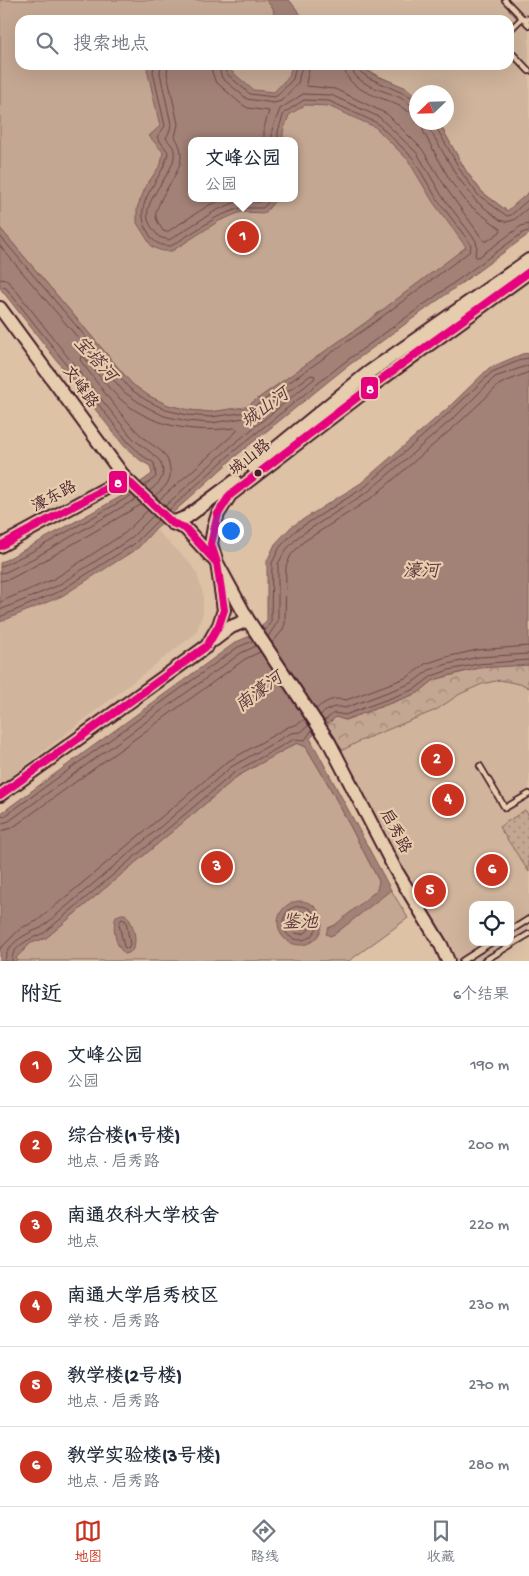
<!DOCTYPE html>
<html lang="zh">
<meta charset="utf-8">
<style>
body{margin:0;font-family:"Gochi Hand","LXGW WenKai TC",sans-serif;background:#f6f6f7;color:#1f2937}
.controls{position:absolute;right:15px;bottom:15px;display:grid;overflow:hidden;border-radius:10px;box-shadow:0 5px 20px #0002}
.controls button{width:45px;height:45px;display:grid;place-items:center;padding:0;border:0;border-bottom:1px solid #e0e1e3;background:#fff;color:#1f2937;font:25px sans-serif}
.compass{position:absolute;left:409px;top:85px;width:45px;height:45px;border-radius:50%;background:#fff;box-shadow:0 5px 20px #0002;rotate:247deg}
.you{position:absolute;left:230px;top:530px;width:18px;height:18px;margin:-12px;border:4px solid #fff;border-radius:50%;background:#1a73e8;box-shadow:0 0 0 8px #1a73e833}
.badge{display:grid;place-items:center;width:32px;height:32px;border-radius:50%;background:#c8321e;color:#fff;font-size:16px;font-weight:700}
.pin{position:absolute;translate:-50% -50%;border:2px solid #fff;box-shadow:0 1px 5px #0006}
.popup{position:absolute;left:188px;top:137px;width:110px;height:65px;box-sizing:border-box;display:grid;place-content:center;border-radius:10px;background:#fff;filter:drop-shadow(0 1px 4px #0005);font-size:16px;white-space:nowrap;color:#747a83}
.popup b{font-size:19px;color:#1f2937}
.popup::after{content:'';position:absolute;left:50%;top:100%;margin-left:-10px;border:10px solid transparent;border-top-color:#fff}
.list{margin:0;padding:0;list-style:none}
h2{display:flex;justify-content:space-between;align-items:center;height:65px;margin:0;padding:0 20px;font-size:21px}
h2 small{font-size:16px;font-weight:400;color:#747a83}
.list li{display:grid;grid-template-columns:32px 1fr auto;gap:15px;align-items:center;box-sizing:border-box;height:80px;padding:0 20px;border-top:1px solid #e0e1e3}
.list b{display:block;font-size:19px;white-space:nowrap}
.list p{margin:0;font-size:16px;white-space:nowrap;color:#747a83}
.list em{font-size:16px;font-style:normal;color:#747a83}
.icon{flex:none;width:28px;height:28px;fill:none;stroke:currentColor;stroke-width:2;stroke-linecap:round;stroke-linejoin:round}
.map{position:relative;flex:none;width:529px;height:961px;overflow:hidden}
.search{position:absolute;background:#fff;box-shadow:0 5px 20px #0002;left:15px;right:15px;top:15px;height:55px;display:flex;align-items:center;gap:12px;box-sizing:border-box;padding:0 18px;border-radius:15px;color:#747a83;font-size:19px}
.sheet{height:545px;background:#fff}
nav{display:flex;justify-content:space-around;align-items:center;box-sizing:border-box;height:70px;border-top:1px solid #e0e1e3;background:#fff;font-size:14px;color:#747a83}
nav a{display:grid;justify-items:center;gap:2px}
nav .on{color:#c8321e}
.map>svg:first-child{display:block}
.built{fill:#d0b49c;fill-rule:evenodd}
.grass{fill:url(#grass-dots);stroke:#87635e}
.forest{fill:url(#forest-crowns);stroke:#87635e}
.park{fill:#c4a792;stroke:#87635e;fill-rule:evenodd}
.water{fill:#a28176;stroke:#7f5a58}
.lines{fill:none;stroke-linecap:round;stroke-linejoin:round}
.shore{stroke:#6d4649;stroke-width:1}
.lane-casing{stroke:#4a1f2b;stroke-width:8}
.secondary-casing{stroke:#4a1f2b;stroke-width:16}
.lane{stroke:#e6cdae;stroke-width:4.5}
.secondary{stroke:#e6cdae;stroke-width:12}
.bus-1-casing{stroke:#e6cdae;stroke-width:11}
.bus-1{stroke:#e5007d;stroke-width:8}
.bus-dot{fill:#4a1f2b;stroke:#e6cdae;stroke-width:2}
.labels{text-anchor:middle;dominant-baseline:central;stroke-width:4.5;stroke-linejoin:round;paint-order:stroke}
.street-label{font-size:16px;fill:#4a1f2b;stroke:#e6cdae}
.water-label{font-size:18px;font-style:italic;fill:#5c333a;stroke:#e6cdae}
.line-badge{stroke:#e6cdae;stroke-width:2}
.badge-label{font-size:14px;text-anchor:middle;font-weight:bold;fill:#fff}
</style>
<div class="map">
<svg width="529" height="961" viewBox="0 0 529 961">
<defs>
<pattern id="grass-dots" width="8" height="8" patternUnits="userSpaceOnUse" patternTransform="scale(1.25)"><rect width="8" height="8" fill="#c4a792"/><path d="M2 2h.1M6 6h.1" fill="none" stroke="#a18777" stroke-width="1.8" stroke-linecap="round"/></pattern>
<pattern id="forest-crowns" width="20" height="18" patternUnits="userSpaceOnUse" patternTransform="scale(1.25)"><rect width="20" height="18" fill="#c4a792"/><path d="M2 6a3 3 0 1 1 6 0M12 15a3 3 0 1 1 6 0" fill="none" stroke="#a18777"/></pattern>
</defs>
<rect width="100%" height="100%" fill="#ddc2a6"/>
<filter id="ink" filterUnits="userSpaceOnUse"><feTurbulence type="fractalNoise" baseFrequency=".02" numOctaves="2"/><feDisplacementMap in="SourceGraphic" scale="10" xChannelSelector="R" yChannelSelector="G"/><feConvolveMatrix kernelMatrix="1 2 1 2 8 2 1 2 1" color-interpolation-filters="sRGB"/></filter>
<g filter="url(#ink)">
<path class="built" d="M289 0H529V192L507 211 482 192 466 171 439 123 446 122V92H416V96L407 88 372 74 360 65H509V20H305Z
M155 529 189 562 197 574 203 595V613L196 633 0 785V622L62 596 138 548Z
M529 665V931L483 961H458L393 849 326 725 345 720 418 693 430 683ZM473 905H510V942H473Z"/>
<path class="grass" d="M525 810 529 816V872L499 827Z"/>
<path class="forest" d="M508 665H529V688L524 685 500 680 482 684 460 694 436 710 360 741 341 751 326 725 336 717 345 720 418 693 434 680 479 668Z"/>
<path class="park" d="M0 0H289L305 20H20V65H360C378 79 399 82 416 96V122L439 123 466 171 482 192 507 211 467 247 365 323 246 407 210 412 189 410 168 405 149 396 132 384 0 228ZM192 141H294V198H192Z
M297 743 306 747 328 784 379 881 391 890 408 918 349 961H18L16 958 31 943 46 938 238 776Z"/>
<path class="water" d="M266 0H289L305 20H275L273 8Z
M151 65H229L230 70 253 90 274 92 289 76 292 65H360L372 74 407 88 416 96V122L439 123 466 171 482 192 507 211 529 192V234L345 368 237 455 155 529 138 548 62 596 0 622V563L120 497 152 474 150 466 140 460 124 446 0 288V228L132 384 149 396 168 405 189 410 210 412 246 407 365 323 466 247 433 202 408 160 375 127 328 106 305 105 289 115 283 132V141H192V198H277L265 213 241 212 219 221 172 251H162L152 247 137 223V208L146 186 161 164 163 152 149 136 160 126 147 69Z
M529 353V665L479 668 451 675 434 680 418 693 345 720 336 717 310 738 391 890 335 934 330 936 326 934 328 928 335 925 377 890 379 881 328 784 306 747 297 743 238 776 46 938 31 943 16 958 17 961H0V814L236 642 255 634 267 620V561L275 544 291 527 361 483 449 407 489 368 522 354Z
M278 923a22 22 0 1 1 44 0a22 22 0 1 1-44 0Z
M122 914H125C134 921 142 952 125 954 115 946 112 928 116 916Z"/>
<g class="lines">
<path class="shore" d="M154 65 153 72 165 126 157 137 168 152C163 183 129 201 149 234 154 243 160 246 171 246L217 217 240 208H263L272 198
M161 65 160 73 171 124 170 130 166 138C168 141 171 144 173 147 182 169 142 196 148 220 150 226 155 232 159 237L169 240 215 211 238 201 260 202 264 198
M168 65 167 73 178 124 175 137C192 162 169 180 160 202 158 207 155 212 156 217 157 222 161 227 163 231L167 232 209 205 226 198
M210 65 215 81 241 104 248 108 269 111 264 128V141
M218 65 222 78 247 99 274 103 281 101 298 83 302 65
M224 65 227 74 250 94 274 97 278 95 293 79 296 65
M310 65 306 83 307 86 335 89 387 114 422 149 448 191 484 241H487L500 232 501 229 469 205 451 182 424 133 421 122
M344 65C345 90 377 95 395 104 403 107 407 113 416 113
M351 65C353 85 384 90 399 97 405 100 409 105 416 106
M358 65 359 71 369 78 416 99
M429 122 430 130 457 176 476 201 500 220 506 222 514 220 529 207
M435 122 436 127 462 173 478 195 507 216 511 215 529 199
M272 141V130L280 109 303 94 331 95 379 117 417 153 442 196 476 241 477 248 475 254 476 257H479L521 226 529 224
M0 236 129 388 146 400 166 410 187 415 211 417 247 412 368 327 469 252 471 247 470 243 437 199 412 157 377 123 329 101 304 100 284 113 278 131V141
M0 246 124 392 143 405 164 416 187 421 211 423 251 417 311 375 315 376 314 379 230 447 165 506
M0 279 6 280 11 284C50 334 89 385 130 435 136 443 158 456 161 463 166 477 160 483 149 491
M0 286 6 288 128 442 143 456 154 463 156 477 144 486
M154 496C168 486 174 478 168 461 164 450 154 447 146 440 121 418 101 387 80 360L81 356 84 357C95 370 106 386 119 398 151 427 193 433 234 428L237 429 236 432 159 500
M169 510 234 451 342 364 524 232 529 231
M0 567 33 551 132 495
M0 573 6 572 36 557 136 499
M0 581 10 579 40 563 142 504
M0 602 54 579 125 533 148 510
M0 610 57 586 130 539 153 516
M0 617 60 591 134 544 158 520
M265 631 271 621 272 563 280 547 295 531 365 487 452 410 492 372 523 359 529 358
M268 637 278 621V564L285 551 299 536 369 491 457 415 495 377 529 365
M272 643 282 631 285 624 286 566 291 555 303 542 373 497 462 420 500 384 529 372
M316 709C326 701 333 697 346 700L408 677 425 664 446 657 477 650 529 646
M320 715C330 708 334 705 345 708L412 683 429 670 448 664 478 657 529 654
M324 721 334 713 345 715 415 689 432 676 449 670 478 664 529 660
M0 817 5 816 238 647 253 641
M0 824 9 821 241 653 256 646
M0 831 12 828 245 659 260 652
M283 923a17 17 0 1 1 34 0a17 17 0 1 1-34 0Z
M289 923a11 11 0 1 1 22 0a11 11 0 1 1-22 0Z
M122 919 126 921 130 944 128 949 124 947 119 924Z
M0 949 21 928 37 921 227 762 288 727 298 724 305 719
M5 961C5 944 27 933 41 928L231 767 291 733 301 732 309 725
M12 961C10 947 33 937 44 933L235 772 294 739 305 740 312 730"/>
<defs>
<path id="lane" d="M505 0 529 25
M509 31 522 18 529 19
M509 50 529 71
M480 766 505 808 529 794
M510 931 529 919
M462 961 492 942
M484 961 529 934"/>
<path id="secondary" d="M0 308 125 478 172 523 185 528 217 563 248 620 329 742 395 869 441 945 448 961
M253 467 368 373 529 260
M172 523 187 517 235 481
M0 546 125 478
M214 640 231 627 248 620
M0 795 207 646 219 625 224 610 217 563 211 544 214 527 218 514 230 495 376 383 529 272"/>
</defs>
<use href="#lane" class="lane-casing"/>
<use href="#secondary" class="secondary-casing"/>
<use href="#lane" class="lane"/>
<use href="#secondary" class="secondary"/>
<defs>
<path id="bus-1" d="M0 546 125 478 172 523 185 528 217 563
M0 795 207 646 219 625 224 610 217 563 211 544 218 514 230 495 376 383 529 272"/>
</defs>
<use href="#bus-1" class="bus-1-casing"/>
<use href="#bus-1" class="bus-1"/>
</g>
</g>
<circle class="bus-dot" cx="258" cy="473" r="4.5"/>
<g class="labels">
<g class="street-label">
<text transform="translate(79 388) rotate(54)">文峰路</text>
<text transform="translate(251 459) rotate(-38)">城山路</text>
<text transform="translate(55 498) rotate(-28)">濠东路</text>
<text transform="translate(394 832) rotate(62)">启秀路</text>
</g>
<g class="water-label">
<text transform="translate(94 360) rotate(48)">宝塔河</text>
<text transform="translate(266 409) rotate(-36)">城山河</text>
<text x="421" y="572">濠河</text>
<text transform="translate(260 693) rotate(-37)">南濠河</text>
<text x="300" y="923">鉴池</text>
</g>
</g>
<g class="line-badge">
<rect x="360" y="376" width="19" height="24" rx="5" fill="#e5007d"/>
<rect x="108" y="470" width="20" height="24" rx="5" fill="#e5007d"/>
</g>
<g class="badge-label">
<text x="370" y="393">8</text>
<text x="118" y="487">8</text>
</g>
</svg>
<div class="controls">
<button><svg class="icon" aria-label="locate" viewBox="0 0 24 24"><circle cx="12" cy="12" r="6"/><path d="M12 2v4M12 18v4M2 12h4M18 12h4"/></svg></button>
</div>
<svg class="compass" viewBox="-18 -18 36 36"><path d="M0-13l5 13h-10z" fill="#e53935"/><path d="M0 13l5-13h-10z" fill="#747a83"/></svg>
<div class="you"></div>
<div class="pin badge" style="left:243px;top:237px">1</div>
<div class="popup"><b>文峰公园</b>公园</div>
<div class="pin badge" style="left:437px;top:760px">2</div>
<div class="pin badge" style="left:217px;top:867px">3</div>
<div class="pin badge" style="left:448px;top:800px">4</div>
<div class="pin badge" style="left:430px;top:891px">5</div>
<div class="pin badge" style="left:492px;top:870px">6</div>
<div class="search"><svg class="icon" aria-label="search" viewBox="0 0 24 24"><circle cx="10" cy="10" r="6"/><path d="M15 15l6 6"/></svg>搜索地点</div>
</div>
<section class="sheet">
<h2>附近<small>6个结果</small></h2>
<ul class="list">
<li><span class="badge">1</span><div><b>文峰公园</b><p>公园</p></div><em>190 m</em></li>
<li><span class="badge">2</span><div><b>综合楼(1号楼)</b><p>地点 · 启秀路</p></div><em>200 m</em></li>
<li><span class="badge">3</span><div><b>南通农科大学校舍</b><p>地点</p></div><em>220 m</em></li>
<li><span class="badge">4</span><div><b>南通大学启秀校区</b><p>学校 · 启秀路</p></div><em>230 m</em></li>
<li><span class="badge">5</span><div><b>教学楼(2号楼)</b><p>地点 · 启秀路</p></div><em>270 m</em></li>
<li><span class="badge">6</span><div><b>教学实验楼(3号楼)</b><p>地点 · 启秀路</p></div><em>280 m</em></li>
</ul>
</section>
<nav>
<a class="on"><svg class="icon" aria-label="map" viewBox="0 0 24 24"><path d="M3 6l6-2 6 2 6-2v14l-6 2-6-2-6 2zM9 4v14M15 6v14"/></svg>地图</a>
<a><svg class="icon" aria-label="directions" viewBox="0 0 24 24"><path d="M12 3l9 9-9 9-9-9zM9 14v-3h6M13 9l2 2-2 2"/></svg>路线</a>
<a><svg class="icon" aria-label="saved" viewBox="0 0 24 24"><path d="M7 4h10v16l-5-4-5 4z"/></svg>收藏</a>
</nav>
